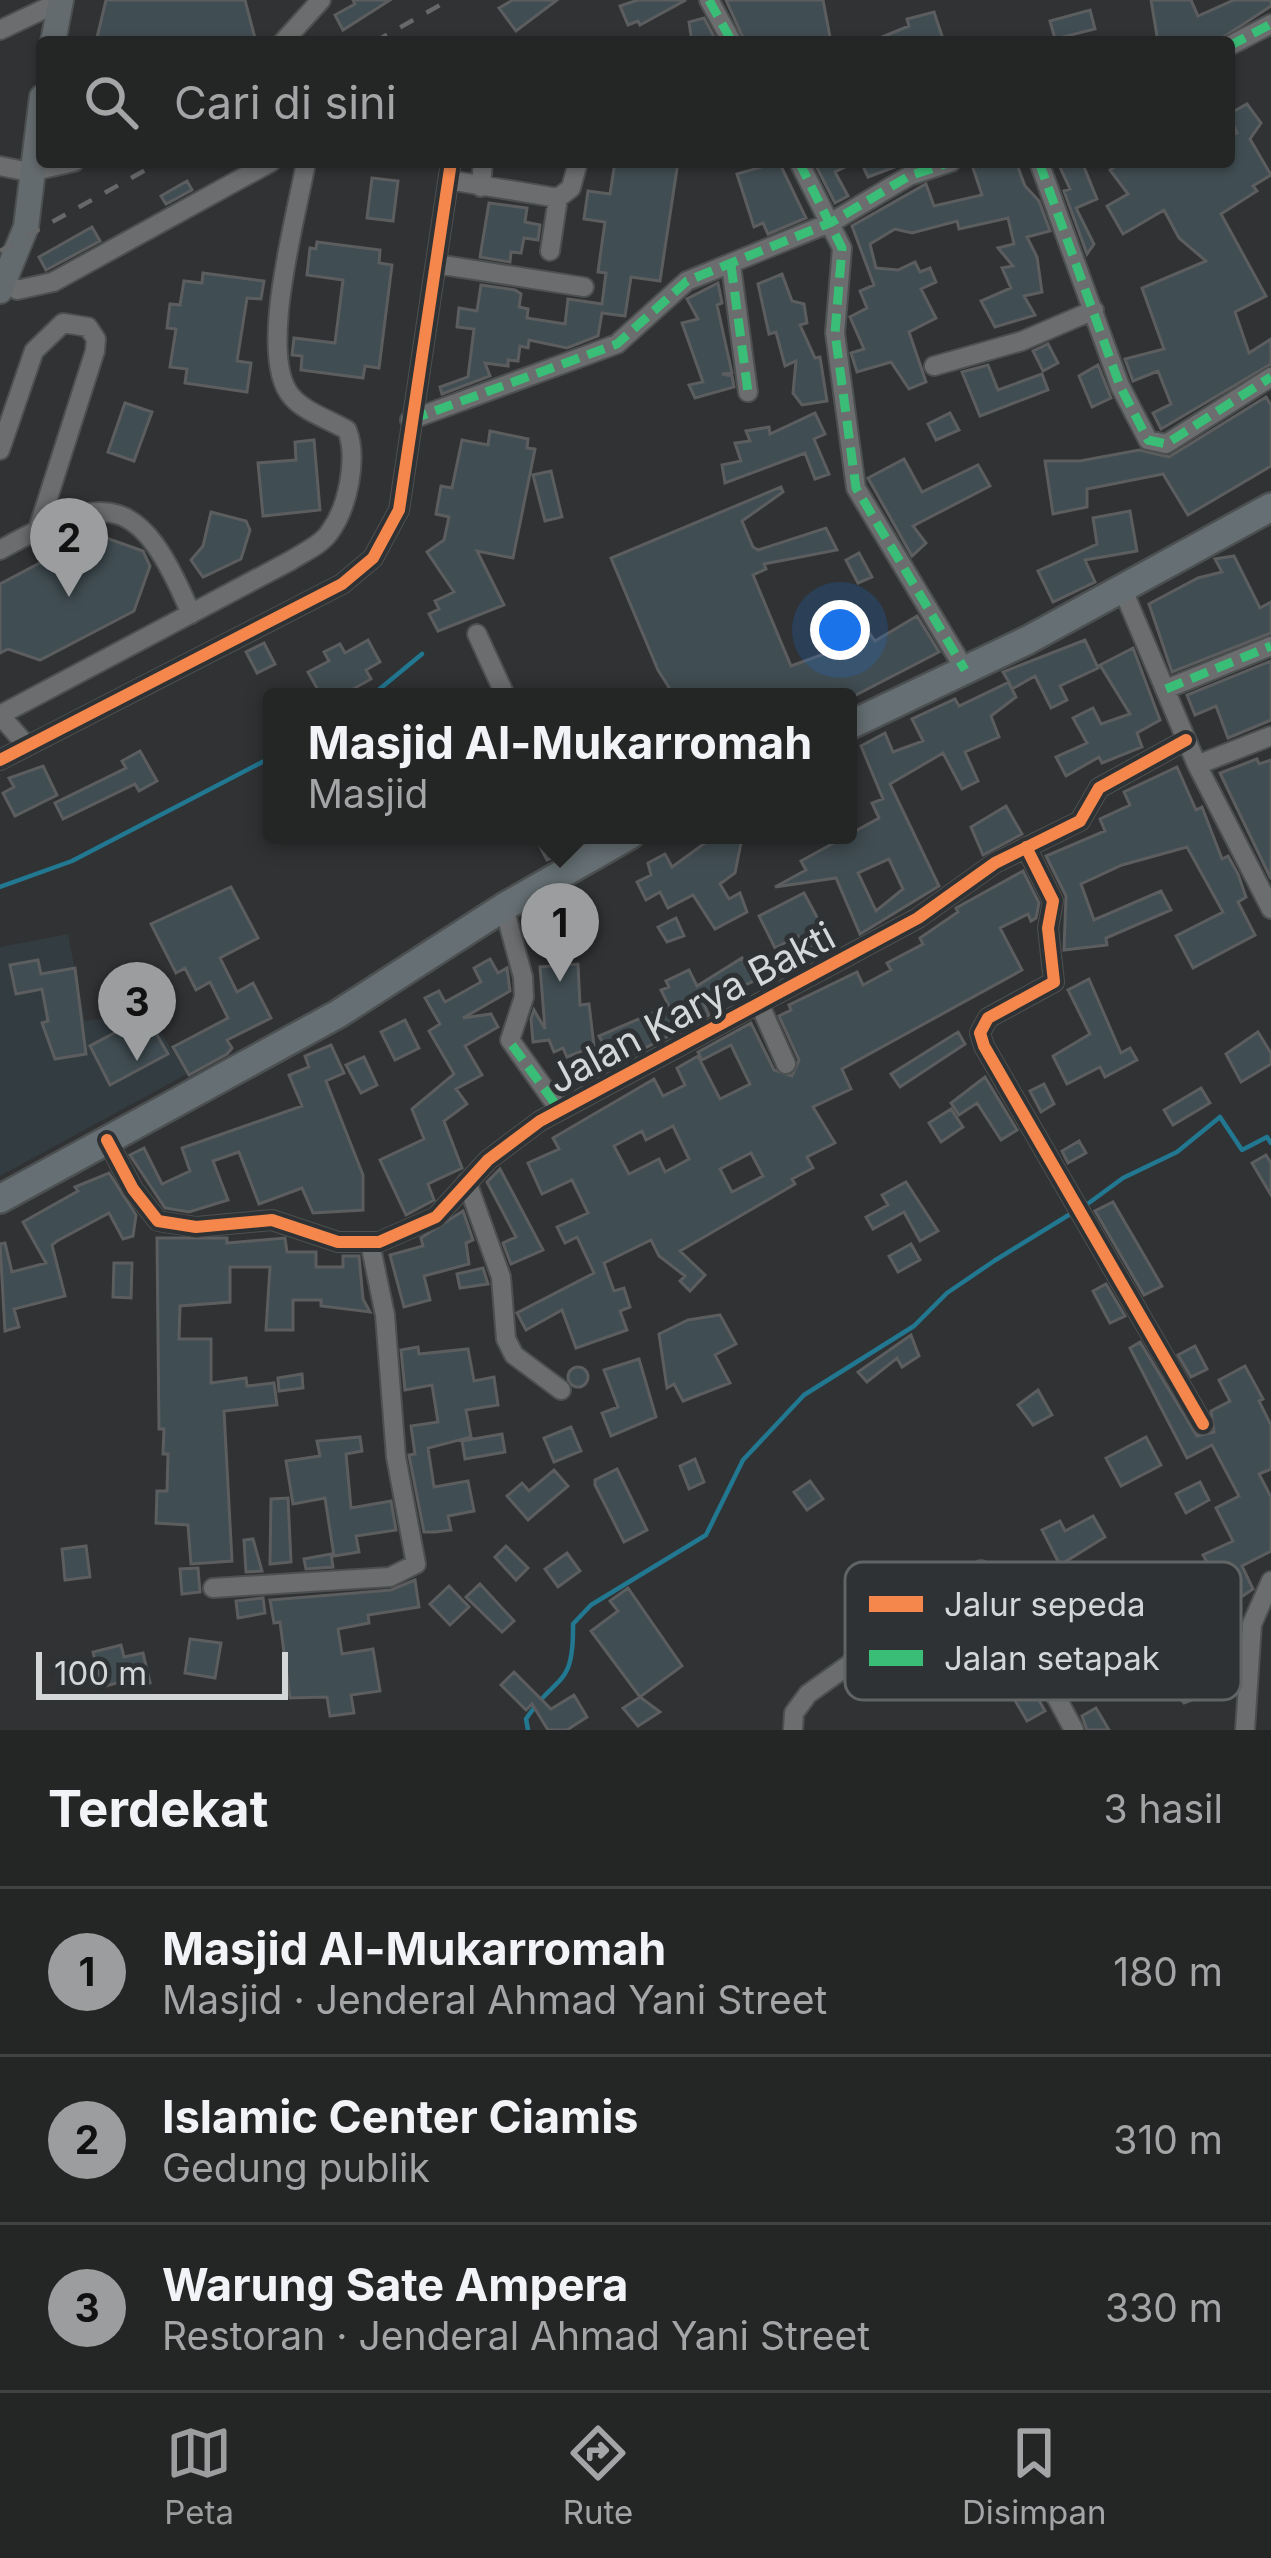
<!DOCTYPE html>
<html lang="id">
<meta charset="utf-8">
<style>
body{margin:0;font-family:Inter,sans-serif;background:#2c2e2e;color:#f1f3f6}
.scale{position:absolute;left:36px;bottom:30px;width:252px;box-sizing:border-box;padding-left:12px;border:6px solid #d4d7d8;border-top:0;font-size:33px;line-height:42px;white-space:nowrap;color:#d4d7d8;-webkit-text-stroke:9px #2f3234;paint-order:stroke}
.you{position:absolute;left:840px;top:630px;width:42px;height:42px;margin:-30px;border:9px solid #fff;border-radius:50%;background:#1a73e8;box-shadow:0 0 0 18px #1a73e833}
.badge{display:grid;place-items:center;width:78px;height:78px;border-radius:50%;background:#9b9d9e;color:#111;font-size:39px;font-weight:700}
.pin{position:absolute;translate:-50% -99px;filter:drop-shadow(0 3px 6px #0008)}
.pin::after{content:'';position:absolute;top:63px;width:42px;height:36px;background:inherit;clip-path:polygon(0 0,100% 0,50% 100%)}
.popup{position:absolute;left:263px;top:688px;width:594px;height:156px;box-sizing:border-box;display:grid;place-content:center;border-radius:12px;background:#242626;filter:drop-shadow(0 3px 9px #0005);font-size:39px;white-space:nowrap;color:#a3a5a7}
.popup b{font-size:45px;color:#f1f3f6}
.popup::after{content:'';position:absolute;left:50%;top:100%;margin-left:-24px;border:24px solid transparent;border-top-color:#242626}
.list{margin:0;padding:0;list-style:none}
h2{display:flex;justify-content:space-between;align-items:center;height:156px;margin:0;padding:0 48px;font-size:51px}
h2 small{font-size:39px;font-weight:400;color:#a3a5a7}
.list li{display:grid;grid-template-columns:78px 1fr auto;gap:36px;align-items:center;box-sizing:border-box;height:168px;padding:0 48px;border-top:3px solid #414343}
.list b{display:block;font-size:45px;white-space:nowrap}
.list p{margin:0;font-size:39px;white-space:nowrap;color:#a3a5a7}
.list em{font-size:39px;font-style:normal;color:#a3a5a7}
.icon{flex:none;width:66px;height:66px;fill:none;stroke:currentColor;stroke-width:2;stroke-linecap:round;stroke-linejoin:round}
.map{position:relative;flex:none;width:1271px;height:1730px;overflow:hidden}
.search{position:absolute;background:#242626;box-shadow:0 3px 9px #0004;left:36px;right:36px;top:36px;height:132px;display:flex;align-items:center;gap:30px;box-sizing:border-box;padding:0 42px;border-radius:12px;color:#a3a5a7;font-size:45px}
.sheet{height:660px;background:#242626}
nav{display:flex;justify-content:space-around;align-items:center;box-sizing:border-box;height:168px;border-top:3px solid #414343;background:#242626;font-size:33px;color:#a3a5a7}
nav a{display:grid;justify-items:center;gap:6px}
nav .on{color:#9b9d9e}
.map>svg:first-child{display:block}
.built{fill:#333c40}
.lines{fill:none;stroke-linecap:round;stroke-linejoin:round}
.stream{stroke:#227791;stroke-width:4.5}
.building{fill:#404d52;stroke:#5c5d5e;stroke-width:3;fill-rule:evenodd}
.minor-casing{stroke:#4d5050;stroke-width:22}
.major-casing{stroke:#4d5050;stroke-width:28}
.highway-casing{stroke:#4d5050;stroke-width:32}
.minor{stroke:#6c6d6e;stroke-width:18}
.major{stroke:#646b6e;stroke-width:24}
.highway{stroke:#667074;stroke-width:27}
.rail{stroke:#666869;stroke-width:4.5;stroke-dasharray:15 15;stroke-linecap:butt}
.quiet{stroke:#3abd76;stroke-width:9;stroke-dasharray:18 9;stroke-linecap:butt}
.cycleway-casing{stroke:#2f3234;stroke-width:20}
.cycleway{stroke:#f5874c;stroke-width:12}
.labels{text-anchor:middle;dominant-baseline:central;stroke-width:10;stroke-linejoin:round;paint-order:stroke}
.street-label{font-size:39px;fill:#d4d7d8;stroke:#2f3234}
.key{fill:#2f3234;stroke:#616465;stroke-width:3}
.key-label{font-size:33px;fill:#d4d7d8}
</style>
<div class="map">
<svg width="1271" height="1730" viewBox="0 0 1271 1730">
<rect width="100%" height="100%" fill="#303233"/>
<path class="built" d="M68 934 85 1021 148 1012 187 1074 0 1176V947Z"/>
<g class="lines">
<path class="stream" d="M370 697 422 654
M0 887 72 861 272 757
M1082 1208 1123 1178 1177 1152 1220 1117 1242 1150 1267 1137 1271 1143
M528 1730 526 1719C556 1673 574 1690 573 1624L591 1605 706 1535 743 1460 804 1395 914 1326 947 1293 994 1261 1072 1213"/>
</g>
<path class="building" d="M106 0H245L256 42H96Z
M353 0H390L343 30 335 15 355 4Z
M513 0H557L516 31 499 8Z
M638 0H686L640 25 638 21 628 25 620 6Z
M726 0H823L830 37 745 42Z
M1151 0H1191L1198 16 1234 0H1271V6L1216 42H1158Z
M1090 10 1095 29 1055 39 1050 21Z
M934 12 944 42H870L909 26 907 19Z
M704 18 717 42H692L689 22Z
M1247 104 1261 123 1250 139 1271 175 1253 186 1257 191 1221 214 1266 296 1235 312 1249 353 1271 339V364L1161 429 1153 413 1171 404 1158 371 1133 381 1125 359 1164 349 1142 288 1206 261 1179 238 1164 210 1123 234 1107 206 1128 194 1110 170 1121 162H1229V136L1237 133 1229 114Z
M615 162H678L660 281 631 277 625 316 602 313 598 336 567 348 529 340 528 348 520 346 518 361 508 360V366L485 363 490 376 442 394 440 387 468 377 474 329 457 327 459 308 477 311 481 285 515 290 521 294 519 307 528 309 527 318 565 324 568 299 602 304 606 273 598 272 605 222 584 219 588 191 610 194Z
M779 162 806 218 768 234 763 223 754 227 737 174Z
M814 162H855L835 172 848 196 835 203Z
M861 162H908L868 177Z
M971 162H1016L1025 186 1039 201 1050 231 1027 237 1037 257 1042 292 1024 296 1035 315 995 327 981 301 1011 288 1002 268 1013 266 998 248 1014 244 1008 218 959 229 957 221 912 233 895 229 870 244 876 268 898 270 915 262 920 272 930 268 936 282 921 289 936 318 909 332 926 382 909 389 891 362 857 372 851 353 864 349 850 317 867 308 860 291 874 285 852 226 926 184 934 206 982 195Z
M1066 162H1082L1097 199 1076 208 1094 244 1087 254 1064 191 1070 189 1059 165Z
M372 178 398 181 393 221 367 218Z
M187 181 192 190 166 204 161 196Z
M489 203 527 208 525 222 540 225 538 240 524 238 521 253 511 252 510 262 480 257Z
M92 227 100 241 46 270 39 257Z
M317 242 380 250 379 263 392 265 379 368 365 366 363 378 301 370 302 356 292 355 294 338 335 343 343 280 307 275 310 248 316 249Z
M203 273 264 281 261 299 247 298 237 361 251 363 247 392 185 383 187 369 170 367 176 329 167 328 170 304 180 305 184 281 202 283Z
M782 274 792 301 804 304 807 323 800 325 815 358 820 357 827 401 802 405 793 393 796 361 785 366 776 332 769 334 758 284Z
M718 283 722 303 717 305 732 373 722 374 732 376 734 387 695 398 689 385 703 382 682 323 698 319 687 299Z
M1048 344 1058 363 1043 371 1033 351Z
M988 365 998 390 1042 374 1048 390 980 416 962 372Z
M1098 365 1111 398 1092 407 1079 376Z
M1266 397 1271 405V466L1188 515 1163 474 1087 489V507L1053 514 1045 461H1080L1139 450 1169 457Z
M125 403 152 412 134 461 108 452Z
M815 413 825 434 814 439 829 474 815 479 805 453 725 483 722 465 741 461 735 443 750 441 746 431 769 427 770 434Z
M950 413 959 430 936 440 928 424Z
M490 431 528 439 527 448 535 449 513 558 477 551 504 605 438 631 429 614 439 609 435 601 454 592 427 552 444 540 449 517 436 514 441 486 452 488 462 440 488 445Z
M314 440 320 510 263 516 258 463 296 460 295 442Z
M904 459 922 492 978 465 990 486 913 526 926 543 912 556 868 478Z
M551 471 562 517 545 521 533 475Z
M781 487 783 492 742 521 753 547 758 550 826 528 837 550 764 564 766 569 753 575 791 666 835 650 819 621 833 614 838 624 854 613 875 641 917 616 939 652 852 697H675L658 670 611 558Z
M1130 511 1137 551 1085 560 1095 582 1053 602 1038 571 1097 544 1093 518Z
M211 512 246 521 250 530 241 559 203 577 191 560 203 546Z
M95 534 143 551 150 566 134 611 40 660 8 649 0 653V584Z
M859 553 872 577 858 583 846 560Z
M1234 556 1260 608 1271 602V633L1172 672 1149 604 1198 578 1222 572 1215 559Z
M368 640 380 662 366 670 371 679 346 693 349 697H322L308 672 329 661 324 652 340 644 345 653Z
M1085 640 1098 668 1060 686 1067 700 1051 708 1035 676 1012 689 1009 683 1016 697 991 716 999 737 965 752 978 781 962 789 943 753 890 784 939 886 860 934 836 878 775 887 806 870 801 861 879 818 872 803 883 799 861 746 885 733 893 752 923 741 912 719 955 699 959 706 1009 682 1003 672ZM889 859 903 889 876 911 858 873Z
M264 643 275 664 257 673 246 652Z
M1133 648 1160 720 1137 733 1142 747 1102 763 1099 757 1066 776 1056 757 1087 743 1073 718 1093 708 1101 724 1130 714 1100 665Z
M1271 661V720L1228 738 1216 706 1195 715 1187 695Z
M140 751 157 781 139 791 135 784 63 819 55 803 126 768 122 761Z
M1257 759 1259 764 1271 760V879L1220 773Z
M43 766 57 795 15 816 3 793 14 787 9 778Z
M1177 767 1196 810 1202 807 1222 859 1228 856 1238 874 1246 897 1238 902 1255 935 1193 968 1176 936 1223 912 1187 847 1122 865 1081 884 1094 920 1161 891 1171 910 1106 938 1107 945 1064 950 1066 896 1046 856 1105 831 1100 819 1130 805 1124 792Z
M1006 806 1022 834 983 855 971 827Z
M534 835H558L564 852 547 860Z
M716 835H737L741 843 735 873 720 884 729 899 740 893 747 912 715 929 693 895 668 908 660 892 646 900 637 882 651 875 648 863 665 854 672 867Z
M1023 871 1039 903 1036 918 1031 921 1028 914 1000 928 1022 970 842 1069 851 1089 813 1107 835 1143 807 1157 813 1168 792 1179 795 1184 680 1251 705 1275 690 1291 680 1281 685 1276 659 1256 651 1240 604 1263 614 1291 624 1288 630 1307 620 1311 627 1330 576 1348 562 1310 526 1330 517 1313 594 1273 577 1237 565 1243 557 1227 588 1213 572 1180 542 1194 528 1163 559 1149 553 1138 654 1079 663 1096 685 1085 677 1068 698 1056 720 1099 750 1084 731 1045 702 1060 698 1052 751 1023 774 1070 792 1076 799 1060 779 1016 791 1010 789 1005 857 972 863 985 891 970 887 963 923 944 920 938 958 912 956 908ZM673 1126 689 1159 665 1172 659 1159 629 1174 614 1146 642 1131 646 1140ZM751 1153 763 1176 732 1192 720 1169Z
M231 887 258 938 220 958 237 992 253 983 271 1018 227 1040 232 1048 227 1054 189 1075 173 1047 228 1018 210 982 196 990 185 968 176 973 151 924Z
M804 893 831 943 808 961 798 936 775 948 759 916Z
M676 918 684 936 667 942 658 927Z
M771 956 780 976 768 982 765 976 704 1004 709 1015 614 1064 599 1036 669 1006 661 990 669 987 666 981 689 970 697 986 742 958 747 968Z
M490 959 498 973 507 968 510 991 463 1018 491 1014 498 1027 465 1046 482 1075 456 1089 467 1104 444 1121 462 1168 428 1184 434 1200 406 1215 380 1160 424 1139 412 1109 454 1074 429 1031 440 1024 425 998 439 991 445 1002 481 982 474 968Z
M38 960 41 974 75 968 86 1054 55 1059 42 1023 48 1021 42 989 16 994 10 965Z
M578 964 580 1005 589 1004 594 1046 567 1057 563 1048 554 1052 549 1040 533 1042 531 1019 534 1010 545 1029 540 967Z
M1089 979 1121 1053 1130 1048 1137 1060 1105 1077 1100 1067 1067 1084 1053 1056 1090 1034 1068 990Z
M146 1016 168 1054 110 1085 90 1046Z
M405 1020 419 1048 395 1060 381 1032Z
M958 1032 965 1044 900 1087 891 1074Z
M1258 1032 1271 1053V1064L1241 1082 1226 1054Z
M331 1045 344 1073 326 1081 363 1175V1210L313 1213 302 1188 259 1204 239 1152 213 1161 228 1200 189 1212 165 1208 130 1155 144 1148 162 1184 190 1171 182 1148 302 1106 289 1075 309 1067 305 1056Z
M364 1057 377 1085 361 1093 346 1065Z
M985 1077 1017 1130 1001 1140 977 1103 959 1115 951 1103Z
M1044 1084 1054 1104 1041 1112 1030 1091Z
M1201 1088 1210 1103 1173 1125 1164 1110Z
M951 1109 963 1127 941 1142 929 1123Z
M1079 1141 1086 1153 1068 1163 1062 1151Z
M1266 1155 1271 1163V1195L1252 1163Z
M500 1169 543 1250 511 1264 503 1243 516 1237 487 1182Z
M109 1173 136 1215 133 1236 123 1239 109 1213 57 1241 52 1245 65 1296 14 1309 19 1327 5 1331 0 1244 5 1243 12 1272 46 1263 23 1222 78 1191 75 1187Z
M906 1182 938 1231 920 1241 904 1212 873 1229 866 1217 888 1205 882 1195Z
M1113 1202 1162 1286 1144 1295 1095 1211Z
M463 1211 473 1240 466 1243 469 1264 424 1276 430 1300 404 1307 390 1255 423 1246 421 1238Z
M157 1238H227V1243L285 1238 287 1252H316V1267H343V1256H359L363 1299 370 1312 321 1306V1300H293V1330H266L270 1267H230V1302L180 1306 179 1339H211V1383L246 1378 247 1386 274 1383 277 1405 224 1411 232 1561 191 1564 188 1525 156 1523 157 1491H167L168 1454H163L164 1429H159Z
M911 1244 920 1260 898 1272 889 1256Z
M114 1263H132L131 1298 113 1297Z
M483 1268 488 1284 460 1288 457 1274Z
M1106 1284 1125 1316 1110 1323 1093 1291Z
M720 1315 736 1344 715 1355 730 1383 683 1401 674 1384 667 1388 659 1334 688 1320Z
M911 1335 919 1356 902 1367 897 1358 867 1382 858 1372Z
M1140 1342 1197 1436 1214 1432 1211 1411 1230 1401 1219 1380 1245 1366 1263 1399 1259 1401 1271 1425V1469L1259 1474 1271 1497V1551L1242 1566 1253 1589 1231 1604 1203 1555 1233 1541 1216 1508 1239 1496 1212 1445 1187 1458 1130 1348Z
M1195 1346 1207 1369 1191 1377 1178 1355Z
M418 1347 419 1354 468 1349 474 1381 494 1377 498 1405 466 1410 471 1437 428 1448 434 1487 468 1481 474 1511 448 1516 451 1530 435 1532H424L409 1455 415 1454 411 1426 438 1422 432 1385 405 1390 401 1350Z
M639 1359 656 1417 611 1436 602 1413 618 1407 604 1370Z
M568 1377a10 10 0 1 1 20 0a10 10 0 1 1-20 0Z
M302 1374 303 1388 279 1391 278 1378Z
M1038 1390 1052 1415 1033 1425 1018 1405Z
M571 1427 581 1451 554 1462 544 1438Z
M502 1434 505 1452 465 1459 462 1441Z
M360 1437 362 1451 346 1454 351 1508 391 1501 396 1530 356 1536 359 1552 334 1556 325 1498 293 1504 286 1461 320 1456 317 1441Z
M1146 1437 1161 1465 1121 1486 1106 1458Z
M695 1459 704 1482 689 1489 680 1466Z
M617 1469 647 1530 624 1542 595 1485V1480Z
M554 1470 568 1486 528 1520 507 1496 522 1483 529 1491Z
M810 1481 823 1499 807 1510 794 1492Z
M1200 1482 1209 1500 1186 1513 1176 1494Z
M288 1498 291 1562 270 1564 271 1499Z
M1093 1516 1105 1537 1060 1565 1042 1530 1060 1521 1065 1531Z
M253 1539 262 1571 246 1572 244 1540Z
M86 1546 90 1577 65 1580 62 1549Z
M506 1546 528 1568 516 1580 495 1557Z
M567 1553 580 1571 558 1587 545 1569Z
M331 1554 333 1567 306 1569 304 1559Z
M198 1568 200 1592 182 1594 180 1569Z
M415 1580 419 1607 368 1615 369 1623 338 1629 342 1654 373 1649 380 1691 351 1695 354 1713 330 1716 327 1697 290 1698 280 1622 274 1623 270 1600 391 1590Z
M480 1584 514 1621 502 1632 466 1597Z
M449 1586 469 1607 450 1625 430 1604Z
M628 1588 682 1666 640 1697 591 1631 618 1611 610 1601Z
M263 1598 265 1613 238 1618 236 1601Z
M1228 1607 1236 1659 1229 1663 1221 1646 1189 1660 1180 1642 1213 1626 1209 1616Z
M1146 1637 1155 1657 1124 1668 1117 1652Z
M190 1639 221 1643 215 1678 185 1673Z
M121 1645 124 1657 143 1653 150 1683 134 1687 132 1679 102 1687 93 1652Z
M1196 1664 1211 1693 1184 1703 1166 1678Z
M514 1672 551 1709 574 1695 587 1717 567 1730H548L532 1704 526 1710 501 1685Z
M1024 1674 1045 1711 1027 1721 1006 1685Z
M640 1697 660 1712 638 1726 623 1708Z
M1096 1708 1109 1730H1087L1082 1716Z"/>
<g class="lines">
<defs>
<path id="minor" d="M709 0 732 42
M0 30 61 1
M283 42 321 0
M1229 46 1271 24
M799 162 842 248 835 333 856 488 965 670
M1039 162 1120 386 1148 440 1166 444 1271 377
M0 166 29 172 74 162
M449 180 558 198 571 188 578 162
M481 187 483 162
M550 251 558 198
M436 264 584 287
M731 265 748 392
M6 282 17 290 53 282 271 162
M934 366 1022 341 1094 310
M410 420 617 344 687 281 832 222 909 176 951 162
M0 450 34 351 63 323 88 327 96 339 95 351 38 529
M0 550C109 489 141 495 191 614
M1123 590 1197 765 1271 909
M477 634 506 697
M1166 689 1271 646
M27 746 0 715 290 561C302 553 321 545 329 533 348 508 358 458 347 430 330 420 305 412 292 397 256 358 297 215 306 162
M0 760 342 584 373 558 399 510 451 162
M1197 765 1271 736
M571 835 583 860
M1026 847 1053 901 1048 928 1054 982 988 1018 980 1033 984 1046 1203 1424
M504 907 523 977 524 997 510 1040 559 1109
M759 1003 786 1064
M107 1140 133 1189 158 1221 196 1227 272 1220 338 1242H379L436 1217 488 1160 540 1121 918 918 995 863 1080 821 1099 788 1186 740
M467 1182 501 1277 506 1339 514 1355 561 1390
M213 1588 390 1577 416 1564 396 1457 385 1315 370 1243
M793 1730 794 1713 808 1694 981 1570 996 1585 1074 1730
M1245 1730 1252 1624 1271 1581"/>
<path id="major" d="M53 42 61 0
M0 291 26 227 42 97"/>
<path id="highway" d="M848 726 1028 640 1271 507
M0 1199 338 1014 504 907 630 835"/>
</defs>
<use href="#minor" class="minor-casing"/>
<use href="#major" class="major-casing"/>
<use href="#highway" class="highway-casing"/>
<use href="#minor" class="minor"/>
<use href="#major" class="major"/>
<use href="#highway" class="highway"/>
<path class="rail" d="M374 42 449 0
M0 251 160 162"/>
<path class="quiet" d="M709 0 732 42
M1229 46 1271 24
M799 162 842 248 835 333 856 488 965 670
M1039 162 1120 386 1148 440 1166 444 1271 377
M731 265 748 392
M410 420 617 344 687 281 832 222 909 176 951 162
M1166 689 1271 646
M512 1045 559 1109"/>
<defs>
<path id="cycleway" d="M0 760 342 584 373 558 399 510 451 162
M1026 847 1053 901 1048 928 1054 982 988 1018 980 1033 984 1046 1203 1424
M107 1140 133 1189 158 1221 196 1227 272 1220 338 1242H379L436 1217 488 1160 540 1121 918 918 995 863 1080 821 1099 788 1186 740"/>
</defs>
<use href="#cycleway" class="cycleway-casing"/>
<use href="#cycleway" class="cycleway"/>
</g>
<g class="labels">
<g class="street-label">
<text transform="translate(691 1007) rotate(-28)">Jalan Karya Bakti</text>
</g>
</g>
<rect x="845" y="1562" width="396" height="138" rx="18" class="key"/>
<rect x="869" y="1596" width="54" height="16" fill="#f5874c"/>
<rect x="869" y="1650" width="54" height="16" fill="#3abd76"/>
<g class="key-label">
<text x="944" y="1616">Jalur sepeda</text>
<text x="944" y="1670">Jalan setapak</text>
</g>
</svg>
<div class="scale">100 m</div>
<div class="you"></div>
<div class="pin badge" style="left:560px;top:982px">1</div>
<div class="popup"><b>Masjid Al-Mukarromah</b>Masjid</div>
<div class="pin badge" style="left:69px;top:597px">2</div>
<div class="pin badge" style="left:137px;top:1061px">3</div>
<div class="search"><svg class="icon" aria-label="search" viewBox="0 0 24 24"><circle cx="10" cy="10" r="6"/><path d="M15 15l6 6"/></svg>Cari di sini</div>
</div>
<section class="sheet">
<h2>Terdekat<small>3 hasil</small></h2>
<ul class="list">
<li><span class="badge">1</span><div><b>Masjid Al-Mukarromah</b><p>Masjid · Jenderal Ahmad Yani Street</p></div><em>180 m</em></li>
<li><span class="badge">2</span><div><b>Islamic Center Ciamis</b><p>Gedung publik</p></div><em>310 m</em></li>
<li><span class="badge">3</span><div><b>Warung Sate Ampera</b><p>Restoran · Jenderal Ahmad Yani Street</p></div><em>330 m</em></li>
</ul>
</section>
<nav>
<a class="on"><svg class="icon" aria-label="map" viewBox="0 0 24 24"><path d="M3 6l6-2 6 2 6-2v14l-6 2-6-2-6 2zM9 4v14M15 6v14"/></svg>Peta</a>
<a><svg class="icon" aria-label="directions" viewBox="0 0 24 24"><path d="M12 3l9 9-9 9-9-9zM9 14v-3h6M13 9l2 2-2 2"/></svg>Rute</a>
<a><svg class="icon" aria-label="saved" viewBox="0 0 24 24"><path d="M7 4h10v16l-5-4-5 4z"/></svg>Disimpan</a>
</nav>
